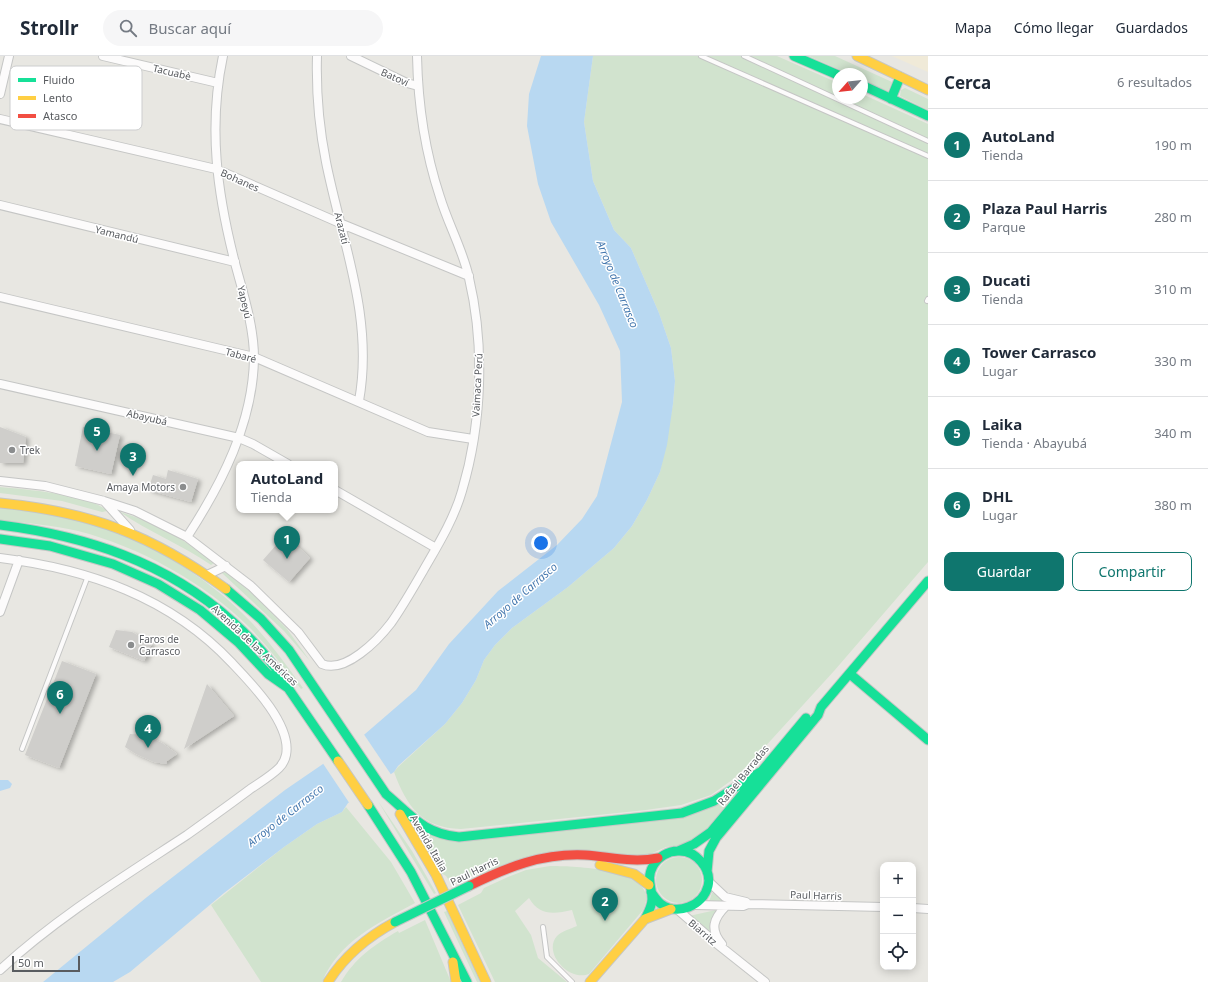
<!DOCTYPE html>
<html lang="es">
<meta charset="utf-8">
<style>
body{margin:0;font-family:"Noto Sans",sans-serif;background:#f6f6f7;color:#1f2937}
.controls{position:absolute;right:12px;bottom:12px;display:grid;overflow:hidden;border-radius:8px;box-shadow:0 2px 10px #0003}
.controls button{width:36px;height:36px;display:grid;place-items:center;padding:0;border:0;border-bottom:1px solid #e0e1e3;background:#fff;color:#1f2937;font:20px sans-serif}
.compass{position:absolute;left:832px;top:12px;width:36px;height:36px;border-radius:50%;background:#fff;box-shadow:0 2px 10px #0003;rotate:243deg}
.scale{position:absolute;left:12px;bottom:10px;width:68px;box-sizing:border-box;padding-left:4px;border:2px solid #595c60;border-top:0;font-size:11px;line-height:14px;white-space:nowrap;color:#595c60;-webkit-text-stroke:3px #fff;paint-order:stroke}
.you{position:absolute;left:541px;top:487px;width:14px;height:14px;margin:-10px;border:3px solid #fff;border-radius:50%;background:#1a73e8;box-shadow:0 0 0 6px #1a73e833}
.badge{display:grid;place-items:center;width:26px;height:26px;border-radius:50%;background:#0f766e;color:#fff;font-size:13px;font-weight:700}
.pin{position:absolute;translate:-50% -33px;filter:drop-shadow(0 1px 2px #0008)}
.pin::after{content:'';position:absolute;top:21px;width:14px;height:12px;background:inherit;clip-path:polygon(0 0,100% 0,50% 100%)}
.popup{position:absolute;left:236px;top:405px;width:102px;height:52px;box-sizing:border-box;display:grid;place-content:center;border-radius:8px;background:#fff;filter:drop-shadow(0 1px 3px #0005);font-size:13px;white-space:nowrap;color:#747a83}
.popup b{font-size:15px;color:#1f2937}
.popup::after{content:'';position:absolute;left:50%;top:100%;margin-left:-8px;border:8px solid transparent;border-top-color:#fff}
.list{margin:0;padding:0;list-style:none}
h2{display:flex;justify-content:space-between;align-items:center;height:52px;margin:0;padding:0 16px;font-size:17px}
h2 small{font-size:13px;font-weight:400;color:#747a83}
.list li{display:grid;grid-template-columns:26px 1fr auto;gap:12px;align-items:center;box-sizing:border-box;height:72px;padding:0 16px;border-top:1px solid #e0e1e3}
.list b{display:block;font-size:15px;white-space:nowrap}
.list p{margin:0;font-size:13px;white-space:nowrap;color:#747a83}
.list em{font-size:13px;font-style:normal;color:#747a83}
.actions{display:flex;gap:8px;padding:12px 16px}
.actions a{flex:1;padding:9px 0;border:1px solid #0f766e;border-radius:8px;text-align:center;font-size:14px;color:#0f766e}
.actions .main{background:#0f766e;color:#fff}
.icon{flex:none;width:22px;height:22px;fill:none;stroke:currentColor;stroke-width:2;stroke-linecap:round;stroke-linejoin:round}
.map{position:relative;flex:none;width:928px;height:926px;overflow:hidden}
header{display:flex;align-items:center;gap:24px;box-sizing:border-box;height:56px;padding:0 20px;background:#fff;border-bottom:1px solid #e0e1e3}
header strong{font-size:19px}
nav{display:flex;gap:22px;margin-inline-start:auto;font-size:14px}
.search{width:280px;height:36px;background:#f6f6f7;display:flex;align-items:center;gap:10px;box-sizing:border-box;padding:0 14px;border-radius:22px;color:#747a83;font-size:15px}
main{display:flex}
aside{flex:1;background:#fff}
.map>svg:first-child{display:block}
.green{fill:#d1e3ce}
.sand{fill:#f0ead8}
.water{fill:#b8d8f1}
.pier{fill:#e8e7e2}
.building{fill:#cfcecb;filter:url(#shadow)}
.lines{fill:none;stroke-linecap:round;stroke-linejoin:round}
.lane-casing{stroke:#c5c6c5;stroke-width:6}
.street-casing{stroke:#c5c6c5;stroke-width:10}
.fast-casing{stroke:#c5c6c5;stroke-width:11}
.slow-casing{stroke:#c5c6c5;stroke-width:11}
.jam-casing{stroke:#c5c6c5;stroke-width:11}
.lane{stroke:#fcfbfb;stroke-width:4}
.street{stroke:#fcfbfb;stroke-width:8}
.fast{stroke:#16e098;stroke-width:9}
.slow{stroke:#ffcf43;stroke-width:9}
.jam{stroke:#f24e42;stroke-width:9}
.fast-bridge-casing{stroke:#c5c6c5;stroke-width:11;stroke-linecap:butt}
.fast-bridge{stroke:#16e098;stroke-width:9}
.poi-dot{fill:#8b8d8e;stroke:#fff;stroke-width:1.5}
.labels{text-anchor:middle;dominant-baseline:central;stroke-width:3;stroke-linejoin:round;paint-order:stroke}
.street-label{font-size:10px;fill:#595c60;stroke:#fff}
.poi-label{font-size:10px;fill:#595c60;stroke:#fff;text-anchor:start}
.water-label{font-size:11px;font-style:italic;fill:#4679af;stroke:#fff}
.key{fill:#fff;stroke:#cdcecf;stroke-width:1}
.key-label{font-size:11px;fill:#595c60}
</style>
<header>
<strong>Strollr</strong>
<div class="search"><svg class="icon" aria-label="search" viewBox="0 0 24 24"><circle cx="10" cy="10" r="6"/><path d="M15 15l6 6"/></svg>Buscar aquí</div>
<nav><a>Mapa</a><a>Cómo llegar</a><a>Guardados</a></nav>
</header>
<main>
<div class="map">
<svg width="928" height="926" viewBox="0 0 928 926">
<defs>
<filter id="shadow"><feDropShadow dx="3.5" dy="2" stdDeviation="2" flood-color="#0004"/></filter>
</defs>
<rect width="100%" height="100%" fill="#e8e7e2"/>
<path class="green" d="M593 0H777L838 27V42H862V38L928 68V506L834 615 752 705 732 724 711 739 681 749 646 754 461 773C422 772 407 751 394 716L398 711 445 668 462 647 476 624 484 604 495 589 512 572 568 531 614 492 632 470 647 444 660 416 673 348 675 325 671 292 659 257 631 192 614 174 593 125 584 66Z
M809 0H835L892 26 888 35 862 24V18H849Z
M905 32 928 43V54L900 40 901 34Z
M0 431C23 433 93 439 107 455L102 456 62 445 0 437Z
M0 452C24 455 49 456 72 462 136 477 208 519 253 568 271 588 287 610 303 632L301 633C284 612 268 590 249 571 205 527 138 490 78 475 53 469 26 467 0 464Z
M120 456C154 466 187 484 214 507L211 509C182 489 149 476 120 456Z
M226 516 251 536 287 573 310 605 284 575 222 517Z
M735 740 714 769 683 789 666 791 639 803 574 795 478 820 476 818 452 829 446 820 441 817 415 772 425 777 572 774Z
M378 745 412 795 436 837 434 838Z
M346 751 391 806 415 847C378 867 339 885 322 926H261L211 849 284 791 317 768 342 756Z
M656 824a23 23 0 1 1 46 0a23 23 0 1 1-46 0Z
M550 810C571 810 641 812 646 839 647 844 645 849 643 854L589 918C570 926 542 897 557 880 562 875 570 873 577 870L572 854C554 858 539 860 529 842L515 855 531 879 538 902 567 926H495L458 849 481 837 484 832 508 821 526 814Z
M712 837H713L731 846H709Z
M716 854 710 866 711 879 689 860Z
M447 855 480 926H477L444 856Z
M425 864 451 926H341C355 902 374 889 398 875L399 877Z"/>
<path class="sand" d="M892 0H928V16Z"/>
<path class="water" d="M541 0H593L584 66 593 125 614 174 631 192 659 257 671 292 675 325 673 348 667 389 660 416 647 444 632 470 614 492 568 531 512 572 495 589 484 604 476 624 462 647 445 668 398 710 394 716 348 747 342 756 317 768 284 791 224 837 130 916 113 926H43L147 841 285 734 358 684 416 634 449 588 498 535 557 489 582 463 597 440 622 346 620 295 599 249 551 166 538 128 527 70 529 38Z
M0 724H8L12 728 10 732 0 735Z"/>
<path class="pier" d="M363 677 392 720 350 748 322 706Z"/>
<path class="building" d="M0 371 26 381 23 407H0Z
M83 371 120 379 111 418 75 410Z
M168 414 198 423 191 446 148 434 153 419 166 423Z
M285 479 310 502 289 526 263 504Z
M116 574 132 576 152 588 144 605 109 591Z
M62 605 96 618 59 712 25 699Z
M207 628 234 660 184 693Z
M130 678 145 679 162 687 177 698 167 705 166 708 154 706 136 698 125 691Z"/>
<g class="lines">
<defs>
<path id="lane" d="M701 0 928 100
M744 0 928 85
M927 245 928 243
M22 693 88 520
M543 871 547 901 572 926"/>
<path id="street" d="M103 0 218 27
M317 0C316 36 319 71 326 106 342 186 374 262 359 345
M351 0 407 27 418 30
M0 38 9 0
M0 63 216 113 342 168 469 220
M0 149 235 206
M0 241 254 301 428 376 473 383
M0 328 239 382 253 388 288 408
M0 425 45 430 104 445 135 455 187 481 251 530 298 576 322 608C345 618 378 584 391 567 403 550 413 532 423 515 438 489 454 463 462 435 482 368 485 290 469 222 463 194 448 168 440 141 425 96 418 48 417 0
M335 434 436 492
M104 445 130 474
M187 481C222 427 253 367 254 302 254 270 243 237 235 207 217 137 208 71 223 0
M0 502C88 513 170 541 232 607 252 628 292 669 286 699 285 704 282 709 279 712 271 720 259 727 249 734 229 749 208 764 187 779 123 821 56 862 0 914
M207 519 226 510
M0 556 19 504
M708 825 725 841 746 846
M695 849 743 850 748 848 883 851
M913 852 928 853
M678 854 716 887 765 926
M722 888C709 873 714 862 726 850"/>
<path id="fast" d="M794 0 838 19
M862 29 928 60
M891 43 900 21
M0 469C86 480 166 506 232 565 254 585 274 606 288 632
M0 483 50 490 113 508 158 528 200 554 238 586 268 618 288 632 338 705
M226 533 261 563 289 594 386 738
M850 618 928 684
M386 738C411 759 424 778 459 781L682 757 714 745 760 716
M368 749 411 816 467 926
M678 795 694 788 711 776 806 662
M707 816 709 795 716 782 818 659 821 651 928 525
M645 863C648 857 652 850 652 843 652 831 646 822 653 810 658 801 668 795 678 795 696 794 712 813 708 830 703 850 677 860 661 848 657 845 654 840 651 836"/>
<path id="slow" d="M857 0 928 34
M0 447C92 456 152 479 226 533
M338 705 368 749
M400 758 436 819 486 926
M600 809 634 818 649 829
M453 906 456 926
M328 926C345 899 367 881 395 866
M590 926 645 863 671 853"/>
<path id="jam" d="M469 830C507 811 543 797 585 799 611 801 633 807 658 802"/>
</defs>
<use href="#lane" class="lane-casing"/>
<use href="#street" class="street-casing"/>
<use href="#fast" class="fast-casing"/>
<use href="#slow" class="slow-casing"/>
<use href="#jam" class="jam-casing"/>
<use href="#lane" class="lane"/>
<use href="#street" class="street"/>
<use href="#fast" class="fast"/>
<use href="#slow" class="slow"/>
<use href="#jam" class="jam"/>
<defs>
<path id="fast-bridge" d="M395 866 469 830"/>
</defs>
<use href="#fast-bridge" class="fast-bridge-casing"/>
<use href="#fast-bridge" class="fast-bridge"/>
</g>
<g class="poi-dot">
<circle cx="12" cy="394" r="4"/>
<circle cx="183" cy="431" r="4"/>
<circle cx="131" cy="589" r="4"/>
</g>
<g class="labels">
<g class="street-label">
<text transform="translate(172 16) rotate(13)">Tacuabè</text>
<text transform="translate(395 21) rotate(24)">Batoví</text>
<text transform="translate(240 124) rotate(24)">Bohanes</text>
<text transform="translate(342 172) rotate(76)">Arazatí</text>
<text transform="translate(117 178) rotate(14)">Yamandú</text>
<text transform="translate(245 246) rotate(77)">Yapeyú</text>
<text transform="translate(241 299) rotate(15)">Tabaré</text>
<text transform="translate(477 329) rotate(-87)">Vaimaca Perú</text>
<text transform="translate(147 361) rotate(13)">Abayubá</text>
<text transform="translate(255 589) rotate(43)">Avenida de las Américas</text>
<text transform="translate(743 719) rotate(-51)">Rafael Barradas</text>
<text transform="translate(429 787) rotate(60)">Avenida Italia</text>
<text transform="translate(474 815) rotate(-26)">Paul Harris</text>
<text transform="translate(816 839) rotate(2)">Paul Harris</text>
<text transform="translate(703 876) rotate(41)">Biarritz</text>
</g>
<g class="poi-label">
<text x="20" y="394">Trek</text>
<text x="175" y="431" text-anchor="end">Amaya Motors</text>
<text x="139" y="583">Faros de<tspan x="139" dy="12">Carrasco</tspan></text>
</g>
<g class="water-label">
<text transform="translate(618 228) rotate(68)">Arroyo de Carrasco</text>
<text transform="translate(520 539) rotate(-41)">Arroyo de Carrasco</text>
<text transform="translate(285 759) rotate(-38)">Arroyo de Carrasco</text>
</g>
</g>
<rect x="10" y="10" width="132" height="64" rx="6" class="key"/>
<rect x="18" y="22" width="18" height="4" fill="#16e098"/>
<rect x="18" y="40" width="18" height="4" fill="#ffcf43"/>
<rect x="18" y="58" width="18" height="4" fill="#f24e42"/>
<g class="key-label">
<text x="43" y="28">Fluido</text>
<text x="43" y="46">Lento</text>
<text x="43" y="64">Atasco</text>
</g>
</svg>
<div class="controls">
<button>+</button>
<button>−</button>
<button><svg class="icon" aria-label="locate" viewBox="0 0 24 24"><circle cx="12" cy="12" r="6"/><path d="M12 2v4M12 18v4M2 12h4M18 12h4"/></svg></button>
</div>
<svg class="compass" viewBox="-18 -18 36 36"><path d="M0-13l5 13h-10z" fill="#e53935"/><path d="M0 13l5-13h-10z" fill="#747a83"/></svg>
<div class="scale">50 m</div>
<div class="you"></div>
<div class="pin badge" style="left:287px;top:503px">1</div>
<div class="popup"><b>AutoLand</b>Tienda</div>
<div class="pin badge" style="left:605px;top:865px">2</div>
<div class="pin badge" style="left:133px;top:420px">3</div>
<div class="pin badge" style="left:148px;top:692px">4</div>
<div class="pin badge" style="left:97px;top:395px">5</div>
<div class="pin badge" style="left:60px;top:658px">6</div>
</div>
<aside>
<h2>Cerca<small>6 resultados</small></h2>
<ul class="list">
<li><span class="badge">1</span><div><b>AutoLand</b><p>Tienda</p></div><em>190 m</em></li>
<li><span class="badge">2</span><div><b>Plaza Paul Harris</b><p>Parque</p></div><em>280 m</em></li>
<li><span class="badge">3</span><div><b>Ducati</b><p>Tienda</p></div><em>310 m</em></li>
<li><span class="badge">4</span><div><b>Tower Carrasco</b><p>Lugar</p></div><em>330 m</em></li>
<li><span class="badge">5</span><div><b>Laika</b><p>Tienda · Abayubá</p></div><em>340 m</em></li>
<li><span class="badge">6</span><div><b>DHL</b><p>Lugar</p></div><em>380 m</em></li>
</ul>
<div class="actions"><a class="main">Guardar</a><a>Compartir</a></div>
</aside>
</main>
